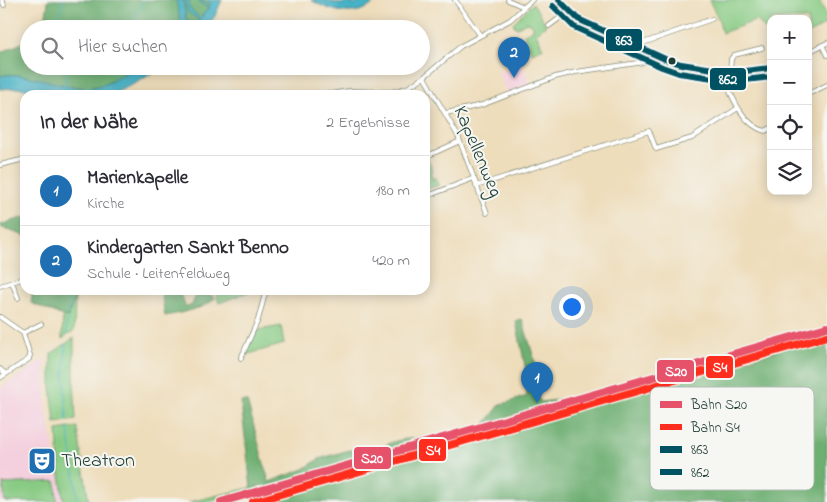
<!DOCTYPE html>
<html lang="de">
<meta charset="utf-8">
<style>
body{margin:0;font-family:"Indie Flower",sans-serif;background:#f2f2f3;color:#2b2b33}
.controls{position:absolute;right:15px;top:15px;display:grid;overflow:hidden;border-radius:10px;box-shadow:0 2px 12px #0003}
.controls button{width:45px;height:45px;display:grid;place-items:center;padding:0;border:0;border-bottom:1px solid #e1e1e2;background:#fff;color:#2b2b33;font:25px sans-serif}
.you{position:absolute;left:571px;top:306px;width:18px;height:18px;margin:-12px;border:4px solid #fff;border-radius:50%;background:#1a73e8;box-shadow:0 0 0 8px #1a73e833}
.badge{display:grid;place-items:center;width:32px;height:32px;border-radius:50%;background:#1f6fb2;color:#fff;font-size:16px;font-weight:700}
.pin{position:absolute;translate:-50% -41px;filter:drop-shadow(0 1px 2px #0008)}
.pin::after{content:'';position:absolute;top:26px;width:18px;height:15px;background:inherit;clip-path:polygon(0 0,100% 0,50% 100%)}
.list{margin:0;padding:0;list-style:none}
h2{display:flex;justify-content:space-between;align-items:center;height:65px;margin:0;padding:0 20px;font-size:21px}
h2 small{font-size:16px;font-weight:400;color:#7c7c81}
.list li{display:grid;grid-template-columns:32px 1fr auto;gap:15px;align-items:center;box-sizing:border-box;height:70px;padding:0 20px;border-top:1px solid #e1e1e2}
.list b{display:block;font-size:19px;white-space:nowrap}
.list p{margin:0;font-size:16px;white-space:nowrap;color:#7c7c81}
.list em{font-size:16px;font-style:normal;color:#7c7c81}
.icon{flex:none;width:28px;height:28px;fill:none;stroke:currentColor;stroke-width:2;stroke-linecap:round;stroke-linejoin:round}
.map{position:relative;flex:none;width:827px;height:502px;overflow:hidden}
.search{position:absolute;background:#fff;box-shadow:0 2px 12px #0003;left:20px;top:20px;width:410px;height:55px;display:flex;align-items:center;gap:12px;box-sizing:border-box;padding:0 18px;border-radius:28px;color:#7c7c81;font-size:19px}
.panel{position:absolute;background:#fff;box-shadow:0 2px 12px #0003;left:20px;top:90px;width:410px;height:205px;border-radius:15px}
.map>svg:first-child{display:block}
.built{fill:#f4cfdd}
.green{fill:#89cb84;stroke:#54845c}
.forest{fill:#6eaf72;stroke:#467653}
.water{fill:#47b1c5;stroke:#33777c}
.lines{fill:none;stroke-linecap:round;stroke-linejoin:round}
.stream{stroke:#47b1c5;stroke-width:1}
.minor-casing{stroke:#868d78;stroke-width:5.5}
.minor{stroke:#fff;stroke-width:4}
.bus-1-casing{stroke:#f6f6f2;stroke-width:10}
.bus-2-casing{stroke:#f6f6f2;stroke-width:10}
.bus-1{stroke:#005262;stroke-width:6}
.bus-2{stroke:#005262;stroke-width:6}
.rail-1-casing{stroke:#f6f6f2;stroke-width:11}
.rail-2-casing{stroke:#f6f6f2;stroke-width:11}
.rail-1{stroke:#e7526b;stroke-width:8}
.rail-2{stroke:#ff2d1d;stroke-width:8}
.bus-dot{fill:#1f3d34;stroke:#f6f6f2;stroke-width:2}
.labels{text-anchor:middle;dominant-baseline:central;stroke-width:4;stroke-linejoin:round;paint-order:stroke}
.street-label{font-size:20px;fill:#1f3d34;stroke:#f6f6f2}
.poi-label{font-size:20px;fill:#1f3d34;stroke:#f6f6f2;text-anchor:start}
.key{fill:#f6f6f2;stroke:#b6beb9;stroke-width:1}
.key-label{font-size:14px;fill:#1f3d34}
.line-badge{stroke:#f6f6f2;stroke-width:2}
.badge-label{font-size:14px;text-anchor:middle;font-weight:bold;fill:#fff}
</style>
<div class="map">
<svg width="827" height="502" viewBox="0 0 827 502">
<rect width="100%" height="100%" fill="#f6f6f2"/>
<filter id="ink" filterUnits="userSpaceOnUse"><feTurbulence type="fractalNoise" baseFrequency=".02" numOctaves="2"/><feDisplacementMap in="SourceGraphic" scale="10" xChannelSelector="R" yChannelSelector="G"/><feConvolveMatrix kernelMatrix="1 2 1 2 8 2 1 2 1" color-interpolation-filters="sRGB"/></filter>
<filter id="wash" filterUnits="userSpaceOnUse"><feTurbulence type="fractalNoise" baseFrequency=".0096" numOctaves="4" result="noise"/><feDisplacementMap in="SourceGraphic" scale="20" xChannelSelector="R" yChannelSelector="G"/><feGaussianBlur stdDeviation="1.12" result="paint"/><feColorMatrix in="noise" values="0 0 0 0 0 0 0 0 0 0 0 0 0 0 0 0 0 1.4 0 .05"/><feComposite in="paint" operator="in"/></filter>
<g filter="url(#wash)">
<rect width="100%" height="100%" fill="#edb"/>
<path class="built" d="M521 63 530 84 507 94 498 72Z
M45 359 46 406 64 502H0V388Z"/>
<path class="green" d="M709 0H819L827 16V23L808 35V19H771V37L757 20 722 33 719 20Z
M533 3 546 25 536 33 543 48 532 53 524 34 533 30V25L526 22 516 28 513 23Z
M428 160 433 171 430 172 433 179 436 178 439 185 425 190V161Z
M215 290H253L219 303Z
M75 297 74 331 62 339 63 316 68 317Z
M281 326 284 344 245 355 255 331Z
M74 338V378L76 420 55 423 51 387V354Z
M77 427 89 502H64L60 475 57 430Z
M56 481 57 502H5L3 484Z
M258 486V489L209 502H189Z"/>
<path class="forest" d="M48 0H206L212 4 192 29H39C46 22 47 10 48 0Z
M29 38V66H136C125 72 114 82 102 85 68 96 34 69 0 76V53L24 42Z
M25 217V236L0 227V225Z
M33 290H113L116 293 75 297 68 317 63 316 31 303Z
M161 290H178L186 307 192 305 198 290H203L215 298C206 309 179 313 165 316Z
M522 319 537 368 536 395 541 402 564 399 484 425 500 405 527 396 526 371 516 321Z
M827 336V502H260L263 501Z
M247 401 269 482 304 469 319 459 349 450 375 452C392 437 416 438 438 438L262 488 261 485 251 488 241 402Z"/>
<path class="water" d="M176 0H183L186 19 194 26 199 20 188 12 185 0H189L190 9 200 18 208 9 198 0H201L209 7 211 4 206 0H222L215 16 206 29H192L180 19Z
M311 0H324L342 4 347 0H353L352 5 365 0H377C360 20 330 12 311 0Z
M136 66H164L136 83 110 95H45L22 88 0 89V76C34 69 68 96 102 85 114 82 125 72 136 66Z"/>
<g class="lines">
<path class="stream" d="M58 29 57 22 63 0
M128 29 144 0
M63 66 67 76 64 85
M109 66 116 79
M66 335 70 290
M66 343 64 379 67 421
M68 427 78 502"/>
</g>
</g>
<g filter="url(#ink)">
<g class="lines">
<defs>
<path id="minor" d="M2 0 4 5
M455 0 480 35
M508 0 524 7
M559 0 578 19 589 25 665 59 681 64 720 70 745 71 771 68
M549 26 569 11
M822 45 827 55
M638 47 640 44 712 19
M808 52 827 43
M720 70C731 92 740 124 765 131L771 128
M730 71 731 59 734 55 762 48
M424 77 458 136 487 213
M808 94 827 85
M324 95 349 91 391 92 407 88 424 77 461 46 510 20 532 0
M446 113 482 105 555 77 576 72 665 59
M425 157 460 141
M0 165 25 159
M476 186 649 131 656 149 692 138 738 108
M425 197 474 178
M12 282 18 298
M0 286 25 278
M0 317 23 333 30 355 29 359 0 378
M23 333 41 324
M241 358 258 320 266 290
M0 369 6 374"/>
</defs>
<use href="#minor" class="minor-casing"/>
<use href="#minor" class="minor"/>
<defs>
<path id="bus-1" d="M559 0 578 19 665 59 681 64 720 70 745 71 771 68"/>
<path id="bus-2" d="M553 6 574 27 662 67 679 73 720 79 745 80 771 77"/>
</defs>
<use href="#bus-1" class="bus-1-casing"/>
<use href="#bus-2" class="bus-2-casing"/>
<use href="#bus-1" class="bus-1"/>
<use href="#bus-2" class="bus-2"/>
<defs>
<path id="rail-1" d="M221 502 827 327"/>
<path id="rail-2" d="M253 502 827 336"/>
</defs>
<use href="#rail-1" class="rail-1-casing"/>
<use href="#rail-2" class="rail-2-casing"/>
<use href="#rail-1" class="rail-1"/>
<use href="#rail-2" class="rail-2"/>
</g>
</g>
<defs>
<symbol id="theatre-square" viewBox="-11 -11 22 22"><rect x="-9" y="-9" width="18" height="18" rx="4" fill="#1f6fb2" stroke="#f6f6f2"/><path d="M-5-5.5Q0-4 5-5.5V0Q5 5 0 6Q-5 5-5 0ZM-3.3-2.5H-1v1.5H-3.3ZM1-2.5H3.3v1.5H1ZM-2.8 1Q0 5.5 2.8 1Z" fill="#fff"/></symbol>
</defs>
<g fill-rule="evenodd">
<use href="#theatre-square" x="26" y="445" width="32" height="32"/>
</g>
<circle class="bus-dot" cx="672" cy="61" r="4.5"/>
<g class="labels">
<g class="street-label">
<text transform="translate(477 152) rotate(67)">Kapellenweg</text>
</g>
<g class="poi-label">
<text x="61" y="461">Theatron</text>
</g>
</g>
<rect x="650" y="387" width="164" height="103" rx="8" class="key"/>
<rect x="660" y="401" width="22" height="7" fill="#e7526b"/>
<rect x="660" y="424" width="22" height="6" fill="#ff2d1d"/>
<rect x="660" y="446" width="22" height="7" fill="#005262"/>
<rect x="660" y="469" width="22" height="6" fill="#005262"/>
<g class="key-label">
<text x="691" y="409">Bahn S20</text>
<text x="691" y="432">Bahn S4</text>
<text x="691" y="454">863</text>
<text x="691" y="477">862</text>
</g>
<g class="line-badge">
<rect x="605" y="28" width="38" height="24" rx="5" fill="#005262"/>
<rect x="709" y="67" width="38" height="24" rx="5" fill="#005262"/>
<rect x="705" y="355" width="29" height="24" rx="5" fill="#ff2d1d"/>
<rect x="656" y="359" width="39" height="24" rx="5" fill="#e7526b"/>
<rect x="418" y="438" width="29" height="24" rx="5" fill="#ff2d1d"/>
<rect x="353" y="446" width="39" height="24" rx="5" fill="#e7526b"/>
</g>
<g class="badge-label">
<text x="624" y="45">863</text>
<text x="728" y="84">862</text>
<text x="720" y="372">S4</text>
<text x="676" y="376">S20</text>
<text x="433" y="455">S4</text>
<text x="372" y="463">S20</text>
</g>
</svg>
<div class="controls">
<button>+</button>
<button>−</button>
<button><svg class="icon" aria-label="locate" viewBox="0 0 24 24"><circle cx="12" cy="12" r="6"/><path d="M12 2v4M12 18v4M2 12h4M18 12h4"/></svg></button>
<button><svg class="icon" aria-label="layers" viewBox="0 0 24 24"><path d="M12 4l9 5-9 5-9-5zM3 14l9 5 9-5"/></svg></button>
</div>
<div class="you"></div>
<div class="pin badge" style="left:537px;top:403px">1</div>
<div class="pin badge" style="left:514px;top:78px">2</div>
<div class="search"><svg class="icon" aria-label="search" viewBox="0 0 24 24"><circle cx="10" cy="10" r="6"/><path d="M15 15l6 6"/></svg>Hier suchen</div>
<section class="panel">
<h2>In der Nähe<small>2 Ergebnisse</small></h2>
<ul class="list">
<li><span class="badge">1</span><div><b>Marienkapelle</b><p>Kirche</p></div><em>180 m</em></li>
<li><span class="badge">2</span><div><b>Kindergarten Sankt Benno</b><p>Schule · Leitenfeldweg</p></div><em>420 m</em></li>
</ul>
</section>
</div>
